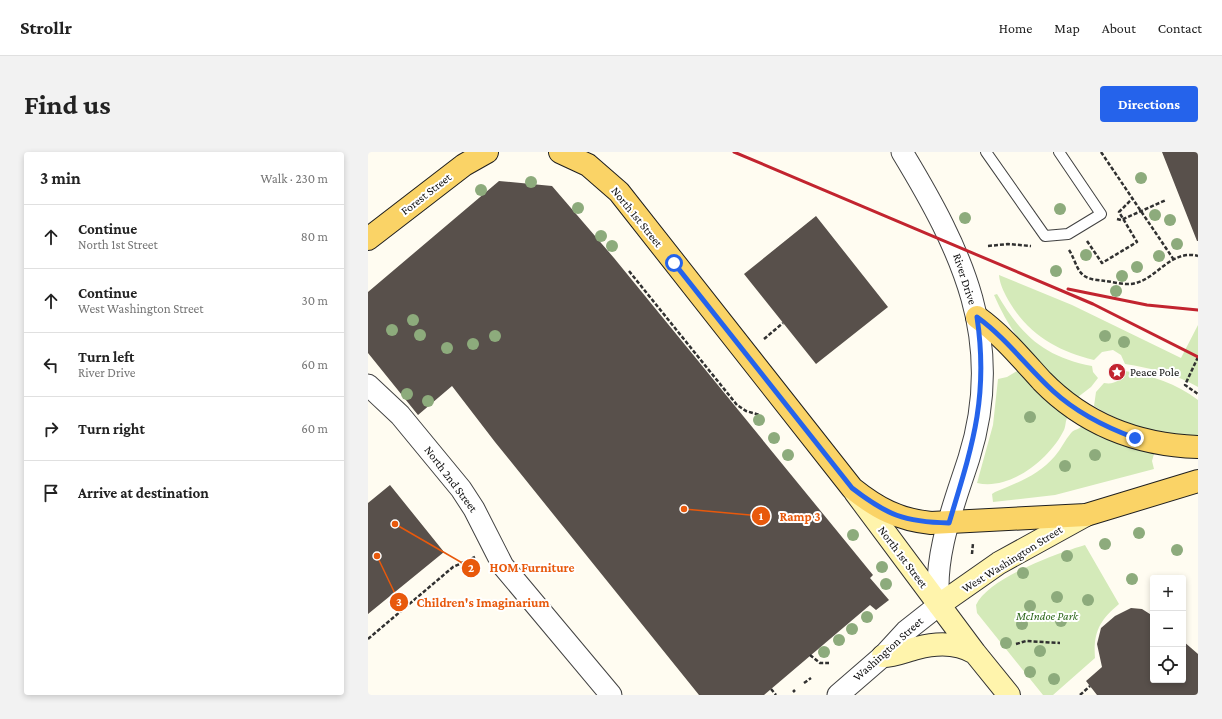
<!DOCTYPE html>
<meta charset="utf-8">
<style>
body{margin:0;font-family:"Crimson Pro",serif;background:#f2f2f2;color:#222}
.controls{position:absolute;right:12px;bottom:12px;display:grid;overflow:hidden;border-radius:4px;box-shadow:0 2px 6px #0003}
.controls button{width:36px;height:36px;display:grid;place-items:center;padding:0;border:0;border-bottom:1px solid #e0e0e0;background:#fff;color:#222;font:20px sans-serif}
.stop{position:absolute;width:12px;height:12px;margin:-9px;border:3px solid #2563eb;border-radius:50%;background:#fff}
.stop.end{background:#2563eb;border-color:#fff;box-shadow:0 1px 4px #0008}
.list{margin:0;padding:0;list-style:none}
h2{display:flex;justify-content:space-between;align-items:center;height:52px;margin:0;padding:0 16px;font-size:17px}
h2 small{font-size:13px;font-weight:400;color:#767676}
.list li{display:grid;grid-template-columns:26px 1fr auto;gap:12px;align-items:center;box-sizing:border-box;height:64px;padding:0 16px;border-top:1px solid #e0e0e0}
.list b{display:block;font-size:15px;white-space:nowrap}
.list p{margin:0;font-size:13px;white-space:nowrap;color:#767676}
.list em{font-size:13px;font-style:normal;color:#767676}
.icon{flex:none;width:22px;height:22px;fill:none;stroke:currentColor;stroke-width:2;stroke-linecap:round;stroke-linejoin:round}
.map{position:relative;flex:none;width:830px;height:543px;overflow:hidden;border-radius:4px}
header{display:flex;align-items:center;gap:24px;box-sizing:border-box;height:56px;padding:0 20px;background:#fff;border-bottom:1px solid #e0e0e0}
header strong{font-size:19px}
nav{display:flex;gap:22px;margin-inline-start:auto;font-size:14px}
.intro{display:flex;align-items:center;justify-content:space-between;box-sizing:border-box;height:96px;padding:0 24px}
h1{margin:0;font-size:28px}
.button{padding:10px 18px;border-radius:4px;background:#2563eb;color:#fff;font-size:14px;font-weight:700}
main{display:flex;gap:24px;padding:0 24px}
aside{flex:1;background:#fff;border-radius:4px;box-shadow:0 2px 6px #0003}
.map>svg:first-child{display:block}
.green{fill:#d4eab9}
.building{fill:#58504b}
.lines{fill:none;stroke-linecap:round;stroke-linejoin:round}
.service-casing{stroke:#424242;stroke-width:12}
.minor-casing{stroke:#424242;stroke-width:23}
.secondary-casing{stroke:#313131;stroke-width:24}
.primary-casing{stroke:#202020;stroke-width:24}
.path{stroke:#313131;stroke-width:2.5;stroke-dasharray:4 2;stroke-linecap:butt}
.service{stroke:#fff;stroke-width:10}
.minor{stroke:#fff;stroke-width:21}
.secondary{stroke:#fff4ac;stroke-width:22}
.primary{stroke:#fad366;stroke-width:22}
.rail{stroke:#c2242f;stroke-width:3}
.tree{fill:#8dab7c}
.route{stroke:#2563eb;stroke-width:5}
.labels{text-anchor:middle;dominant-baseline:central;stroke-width:4;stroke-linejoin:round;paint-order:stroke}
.street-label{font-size:12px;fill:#0f0f0f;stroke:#fff}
.poi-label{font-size:12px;fill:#0f0f0f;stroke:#fff;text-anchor:start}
.park-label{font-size:12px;font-style:italic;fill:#2f681d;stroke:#fff}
.leader{fill:none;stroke:#e8590c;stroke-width:1.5}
.callout-dot{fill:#e8590c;stroke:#fff;stroke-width:1.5}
.mark-label{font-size:12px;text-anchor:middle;font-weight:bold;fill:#fff}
.callout-label{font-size:13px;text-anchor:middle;font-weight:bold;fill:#e8590c;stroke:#fff;stroke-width:4;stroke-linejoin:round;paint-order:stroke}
</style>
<header>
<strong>Strollr</strong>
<nav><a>Home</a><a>Map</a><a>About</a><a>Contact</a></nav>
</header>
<div class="intro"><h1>Find us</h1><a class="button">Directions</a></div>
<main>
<aside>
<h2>3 min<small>Walk · 230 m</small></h2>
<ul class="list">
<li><svg class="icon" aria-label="ahead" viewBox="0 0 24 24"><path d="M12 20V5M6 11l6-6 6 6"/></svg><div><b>Continue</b><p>North 1st Street</p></div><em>80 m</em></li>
<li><svg class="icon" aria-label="ahead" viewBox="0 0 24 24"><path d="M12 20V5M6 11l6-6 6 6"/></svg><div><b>Continue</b><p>West Washington Street</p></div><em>30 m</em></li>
<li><svg class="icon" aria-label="left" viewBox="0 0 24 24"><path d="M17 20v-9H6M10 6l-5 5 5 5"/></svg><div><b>Turn left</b><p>River Drive</p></div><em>60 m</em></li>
<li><svg class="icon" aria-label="right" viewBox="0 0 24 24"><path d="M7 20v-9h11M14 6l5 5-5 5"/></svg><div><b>Turn right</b></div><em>60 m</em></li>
<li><svg class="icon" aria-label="arrive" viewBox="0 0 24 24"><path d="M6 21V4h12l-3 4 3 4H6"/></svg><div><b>Arrive at destination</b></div></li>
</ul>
</aside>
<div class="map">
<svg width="830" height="543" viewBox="0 0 830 543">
<rect width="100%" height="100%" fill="#fffcf1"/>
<path class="green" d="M631 123 704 153 813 206 830 173V235C808 222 782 216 757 212L753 203 745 198 734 200 726 208C691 200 661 183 642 151 637 142 632 134 631 123Z
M629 142C653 183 676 205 724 214L725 220 730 226 723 235 710 245C673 221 643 183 626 143Z
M649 219 674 244 700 264C697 269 698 274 696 278 682 307 642 339 609 331L625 273 630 227 639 225Z
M757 219C783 223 809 232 830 248V287C789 280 762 276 726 254L728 240 736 231C746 233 754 228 757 219Z
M715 273 749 290 786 302 784 309 786 317 687 343 625 350 624 342 627 340C649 331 671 323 687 304 693 297 697 288 703 281 706 277 711 278 715 273Z
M717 393 751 452C732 468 725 480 727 506L685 543H675L609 461 608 453C620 426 690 401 717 393Z"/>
<path class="building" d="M794 0H830V89H829Z
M131 29 184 34 246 106 505 423 502 426 521 448 508 458 502 453 396 543H331L127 290 84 234 50 263 0 201V140Z
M448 64 520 155 448 212 376 122Z
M22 333 76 400 0 462V351Z
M763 456 774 457 785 464V528H815V489L830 502V543H729L718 529 734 515 729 492 733 476 747 464Z"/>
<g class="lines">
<defs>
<path id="service" d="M618 0 677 84 700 82 733 62 691 0"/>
<path id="minor" d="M0 233 32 263 93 337 106 357 135 414 243 543
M470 543 515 504 538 479 571 453C565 403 586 353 601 306 638 189 594 99 534 0"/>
<path id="secondary" d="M487 340 607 501 641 543
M571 453 631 411 718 363
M515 504C527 504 537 499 549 496 568 491 589 490 607 501"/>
<path id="primary" d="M192 0 220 13 251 40 484 336C509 356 531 368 563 371L718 363 830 329
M0 87 96 13 119 0
M609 165C634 183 653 206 674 229 716 272 770 293 830 295"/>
</defs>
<use href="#service" class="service-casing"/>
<use href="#minor" class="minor-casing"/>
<use href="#secondary" class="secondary-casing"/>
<use href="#primary" class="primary-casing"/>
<path class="path" d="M733 0 806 108
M749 67 753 68 798 48
M719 89 734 111 769 90 751 60 764 47
M620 94 640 92 663 94
M701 98C706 105 708 116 714 122 720 128 730 128 737 129 747 130 758 134 768 131 790 125 804 97 830 104
M261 119 369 253 378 259 392 263
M396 187 415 171
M830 205 817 233 830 242
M604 402 605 391
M0 487 85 415 107 405
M648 492 658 489 692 491
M442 503 452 511H461
M436 531 443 526
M403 537 408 543
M425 540 427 538
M712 543 722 534"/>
<use href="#service" class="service"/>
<use href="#minor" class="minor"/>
<use href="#secondary" class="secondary"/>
<use href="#primary" class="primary"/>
<path class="rail" d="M366 0 725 152 830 205
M700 137 779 153 830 158"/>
</g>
<g class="tree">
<circle cx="773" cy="26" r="6"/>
<circle cx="163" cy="30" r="6"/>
<circle cx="113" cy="38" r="6"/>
<circle cx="210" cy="56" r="6"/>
<circle cx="692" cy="57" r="6"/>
<circle cx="787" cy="63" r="6"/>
<circle cx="597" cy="66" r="6"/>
<circle cx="802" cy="68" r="6"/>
<circle cx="233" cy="84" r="6"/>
<circle cx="809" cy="92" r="6"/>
<circle cx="244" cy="94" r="6"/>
<circle cx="718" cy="103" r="6"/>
<circle cx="791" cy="104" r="6"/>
<circle cx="769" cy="115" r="6"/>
<circle cx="688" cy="119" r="6"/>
<circle cx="754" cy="124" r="6"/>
<circle cx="748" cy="139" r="6"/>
<circle cx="45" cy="168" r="6"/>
<circle cx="24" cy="178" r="6"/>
<circle cx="52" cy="183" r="6"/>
<circle cx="127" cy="184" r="6"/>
<circle cx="737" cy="184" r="6"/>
<circle cx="756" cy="190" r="6"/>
<circle cx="105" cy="192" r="6"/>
<circle cx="79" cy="196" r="6"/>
<circle cx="39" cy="242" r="6"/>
<circle cx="60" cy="249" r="6"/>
<circle cx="662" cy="265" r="6"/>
<circle cx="391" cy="268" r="6"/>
<circle cx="406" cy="286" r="6"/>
<circle cx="420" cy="303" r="6"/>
<circle cx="727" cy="303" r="6"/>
<circle cx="697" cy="314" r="6"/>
<circle cx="771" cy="381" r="6"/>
<circle cx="485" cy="383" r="6"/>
<circle cx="737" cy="392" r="6"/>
<circle cx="809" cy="398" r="6"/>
<circle cx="699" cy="404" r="6"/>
<circle cx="514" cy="415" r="6"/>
<circle cx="655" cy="421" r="6"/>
<circle cx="764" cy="427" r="6"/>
<circle cx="518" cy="432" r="6"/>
<circle cx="689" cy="445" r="6"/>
<circle cx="720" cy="448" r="6"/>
<circle cx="662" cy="454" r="6"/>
<circle cx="499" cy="465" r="6"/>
<circle cx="693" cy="469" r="6"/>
<circle cx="654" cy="472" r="6"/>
<circle cx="484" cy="477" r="6"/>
<circle cx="471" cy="488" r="6"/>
<circle cx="638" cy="491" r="6"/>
<circle cx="672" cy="499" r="6"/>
<circle cx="456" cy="500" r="6"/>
<circle cx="662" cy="520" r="6"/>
<circle cx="686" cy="527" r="6"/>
</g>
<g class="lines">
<path class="route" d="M306 111 484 336C519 363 536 370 581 371 604 295 621 246 609 165 638 186 659 215 685 239 709 261 737 275 767 286"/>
</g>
<defs>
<symbol id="sight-disc" viewBox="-11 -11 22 22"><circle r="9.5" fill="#c2242f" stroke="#fff"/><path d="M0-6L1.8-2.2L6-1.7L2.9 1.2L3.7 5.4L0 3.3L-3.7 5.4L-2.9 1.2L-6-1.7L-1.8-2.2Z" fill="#fff"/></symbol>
</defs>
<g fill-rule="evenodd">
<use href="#sight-disc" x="739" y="210" width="20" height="20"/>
</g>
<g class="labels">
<g class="street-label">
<text transform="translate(58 42) rotate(-38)">Forest Street</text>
<text transform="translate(269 65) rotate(51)">North 1st Street</text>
<text transform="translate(597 127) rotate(72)">River Drive</text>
<text transform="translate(83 327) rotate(53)">North 2nd Street</text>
<text transform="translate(535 405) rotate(53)">North 1st Street</text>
<text transform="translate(644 407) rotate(-32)">West Washington Street</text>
<text transform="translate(520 497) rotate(-42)">Washington Street</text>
</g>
<g class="poi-label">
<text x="762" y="220">Peace Pole</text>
</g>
<g class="park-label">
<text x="679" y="464">McIndoe Park</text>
</g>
</g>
<path class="leader" d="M316 357L393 364M27 372L103 416M9 404L31 450"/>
<g class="callout-dot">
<circle cx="316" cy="357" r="4"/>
<circle cx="27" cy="372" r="4"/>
<circle cx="9" cy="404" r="4"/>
<circle cx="393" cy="364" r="10"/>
<circle cx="103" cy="416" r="10"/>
<circle cx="31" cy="450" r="10"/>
</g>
<g class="mark-label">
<text x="393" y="368">1</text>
<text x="103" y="420">2</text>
<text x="31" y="454">3</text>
</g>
<g class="callout-label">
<text x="432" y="369">Ramp 3</text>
<text x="164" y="420">HOM Furniture</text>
<text x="115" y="455">Children's Imaginarium</text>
</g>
</svg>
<div class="controls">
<button>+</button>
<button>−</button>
<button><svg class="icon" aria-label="locate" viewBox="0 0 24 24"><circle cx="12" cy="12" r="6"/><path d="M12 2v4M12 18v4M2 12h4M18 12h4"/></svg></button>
</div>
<div class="stop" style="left:306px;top:111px"></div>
<div class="stop end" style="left:767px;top:286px"></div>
</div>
</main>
